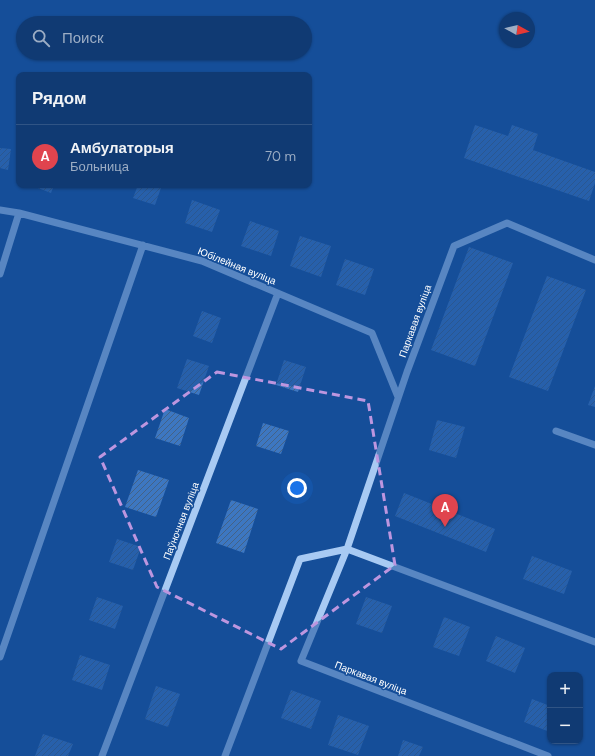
<!DOCTYPE html>
<html lang="ru">
<meta charset="utf-8">
<style>
body{margin:0;font-family:"DM Sans",sans-serif;background:#1e457b;color:#f1f3f6}
.controls{position:absolute;right:12px;bottom:12px;display:grid;overflow:hidden;border-radius:8px;box-shadow:0 1px 3px #0004}
.controls button{width:36px;height:36px;display:grid;place-items:center;padding:0;border:0;border-bottom:1px solid #305485;background:#103a73;color:#f1f3f6;font:20px sans-serif}
.compass{position:absolute;left:499px;top:12px;width:36px;height:36px;border-radius:50%;background:#103a73;box-shadow:0 1px 3px #0004;rotate:98deg}
.you{position:absolute;left:297px;top:488px;width:14px;height:14px;margin:-10px;border:3px solid #fff;border-radius:50%;background:#1a73e8;box-shadow:0 0 0 6px #1a73e833}
.badge{display:grid;place-items:center;width:26px;height:26px;border-radius:50%;background:#95b2f1;color:#fff;font-size:13px;font-weight:700}
.pin{position:absolute;translate:-50% -33px;filter:drop-shadow(0 1px 2px #0008)}
.pin::after{content:'';position:absolute;top:21px;width:14px;height:12px;background:inherit;clip-path:polygon(0 0,100% 0,50% 100%)}
.list{margin:0;padding:0;list-style:none}
h2{display:flex;justify-content:space-between;align-items:center;height:52px;margin:0;padding:0 16px;font-size:17px}
h2 small{font-size:13px;font-weight:400;color:#9cadc4}
.list li{display:grid;grid-template-columns:26px 1fr auto;gap:12px;align-items:center;box-sizing:border-box;height:64px;padding:0 16px;border-top:1px solid #305485}
.list b{display:block;font-size:15px;white-space:nowrap}
.list p{margin:0;font-size:13px;white-space:nowrap;color:#9cadc4}
.list em{font-size:13px;font-style:normal;color:#9cadc4}
.icon{flex:none;width:22px;height:22px;fill:none;stroke:currentColor;stroke-width:2;stroke-linecap:round;stroke-linejoin:round}
.map{position:relative;flex:none;width:595px;height:756px;overflow:hidden}
.search{position:absolute;background:#103a73;box-shadow:0 1px 3px #0004;left:16px;top:16px;width:296px;height:44px;display:flex;align-items:center;gap:10px;box-sizing:border-box;padding:0 14px;border-radius:22px;color:#9cadc4;font-size:15px}
.panel{position:absolute;background:#103a73;box-shadow:0 1px 3px #0004;left:16px;top:72px;width:296px;height:116px;border-radius:8px}
.map>svg:first-child{display:block}
.building{fill:url(#building-hatch)}
.lines{fill:none;stroke-linecap:round;stroke-linejoin:round}
.minor{stroke:#a8caf3;stroke-width:7}
.marked{fill:none;stroke:#bd96df;stroke-width:3;stroke-dasharray:8 5;stroke-linejoin:round}
.labels{text-anchor:middle;dominant-baseline:central;stroke-width:3;stroke-linejoin:round;paint-order:stroke}
.street-label{font-size:10px;fill:#fff;stroke:#154e99}
</style>
<div class="map">
<svg width="595" height="756" viewBox="0 0 595 756">
<defs>
<pattern id="building-hatch" width="6" height="6" patternUnits="userSpaceOnUse"><rect width="6" height="6" fill="#3d77c1"/><path d="M-1 1l2-2M0 6l6-6M5 7l2-2" fill="none" stroke="#446286"/></pattern>
</defs>
<rect width="100%" height="100%" fill="#154e99"/>
<path class="building" d="M475 125 508 136 512 125 538 134 533 150 595 172V183L589 201 464 158Z
M0 148 11 149 8 170 0 168Z
M30 185H54L51 193Z
M138 185H162L155 205 133 198Z
M192 200 220 210 212 232 185 223Z
M250 221 279 231 271 256 241 246Z
M300 236 331 246 321 277 290 266Z
M469 247 513 263 475 366 431 350Z
M345 259 374 269 365 295 336 285Z
M547 276 586 290 548 391 509 377Z
M202 311 221 318 212 343 193 336Z
M187 359 209 366 199 395 177 388Z
M284 360 306 367 298 392 276 385Z
M595 386V407L588 405Z
M165 409 189 418 180 446 155 438Z
M437 420 465 427 456 458 429 450Z
M263 423 289 431 281 454 256 446Z
M138 470 169 480 156 517 125 507Z
M404 493 495 529 486 552 395 516Z
M231 500 258 509 244 553 216 543Z
M117 539 141 547 133 570 109 562Z
M532 556 572 571 564 594 523 579Z
M97 597 123 606 115 629 89 620Z
M366 597 392 606 382 633 356 624Z
M444 617 470 627 459 656 433 647Z
M496 636 525 648 515 673 486 661Z
M80 655 110 665 102 690 72 680Z
M156 686 180 694 168 727 145 719Z
M291 690 321 701 311 729 281 718Z
M532 699 550 706V732L524 722Z
M338 715 369 726 358 755 328 745Z
M43 734 73 744 68 756H35Z
M403 740 423 747 419 756H398Z"/>
<g class="lines">
<path class="minor" d="M0 210 19 213 202 261 372 333 398 397
M0 274 19 213
M556 431 595 445
M0 657 143 245
M102 756 278 293
M225 756 300 559 347 549 595 642
M548 756 301 661 347 549 407 372 454 246 507 223 595 260"/>
</g>
<path d="M0 0H595V756H0ZM217 372 368 401 395 565 281 649 157 587 100 457Z" fill="#154e99" fill-opacity=".55" fill-rule="evenodd"/>
<path class="marked" d="M217 372 368 401 395 565 281 649 157 587 100 457Z"/>
<g class="labels">
<g class="street-label">
<text transform="translate(237 266) rotate(22)">Юбілейная вуліца</text>
<text transform="translate(415 321) rotate(-70)">Паркавая вуліца</text>
<text transform="translate(181 521) rotate(-69)">Паўночная вуліца</text>
<text transform="translate(371 678) rotate(21)">Паркавая вуліца</text>
</g>
</g>
</svg>
<div class="controls">
<button>+</button>
<button>−</button>
</div>
<svg class="compass" viewBox="-18 -18 36 36"><path d="M0-13l5 13h-10z" fill="#e53935"/><path d="M0 13l5-13h-10z" fill="#9cadc4"/></svg>
<div class="you"></div>
<div class="pin badge" style="left:445px;top:527px;background:#e0444e">A</div>
<div class="search"><svg class="icon" aria-label="search" viewBox="0 0 24 24"><circle cx="10" cy="10" r="6"/><path d="M15 15l6 6"/></svg>Поиск</div>
<section class="panel">
<h2>Рядом<small></small></h2>
<ul class="list">
<li><span class="badge" style="background:#e0444e">A</span><div><b>Амбулаторыя</b><p>Больница</p></div><em>70 m</em></li>
</ul>
</section>
</div>
